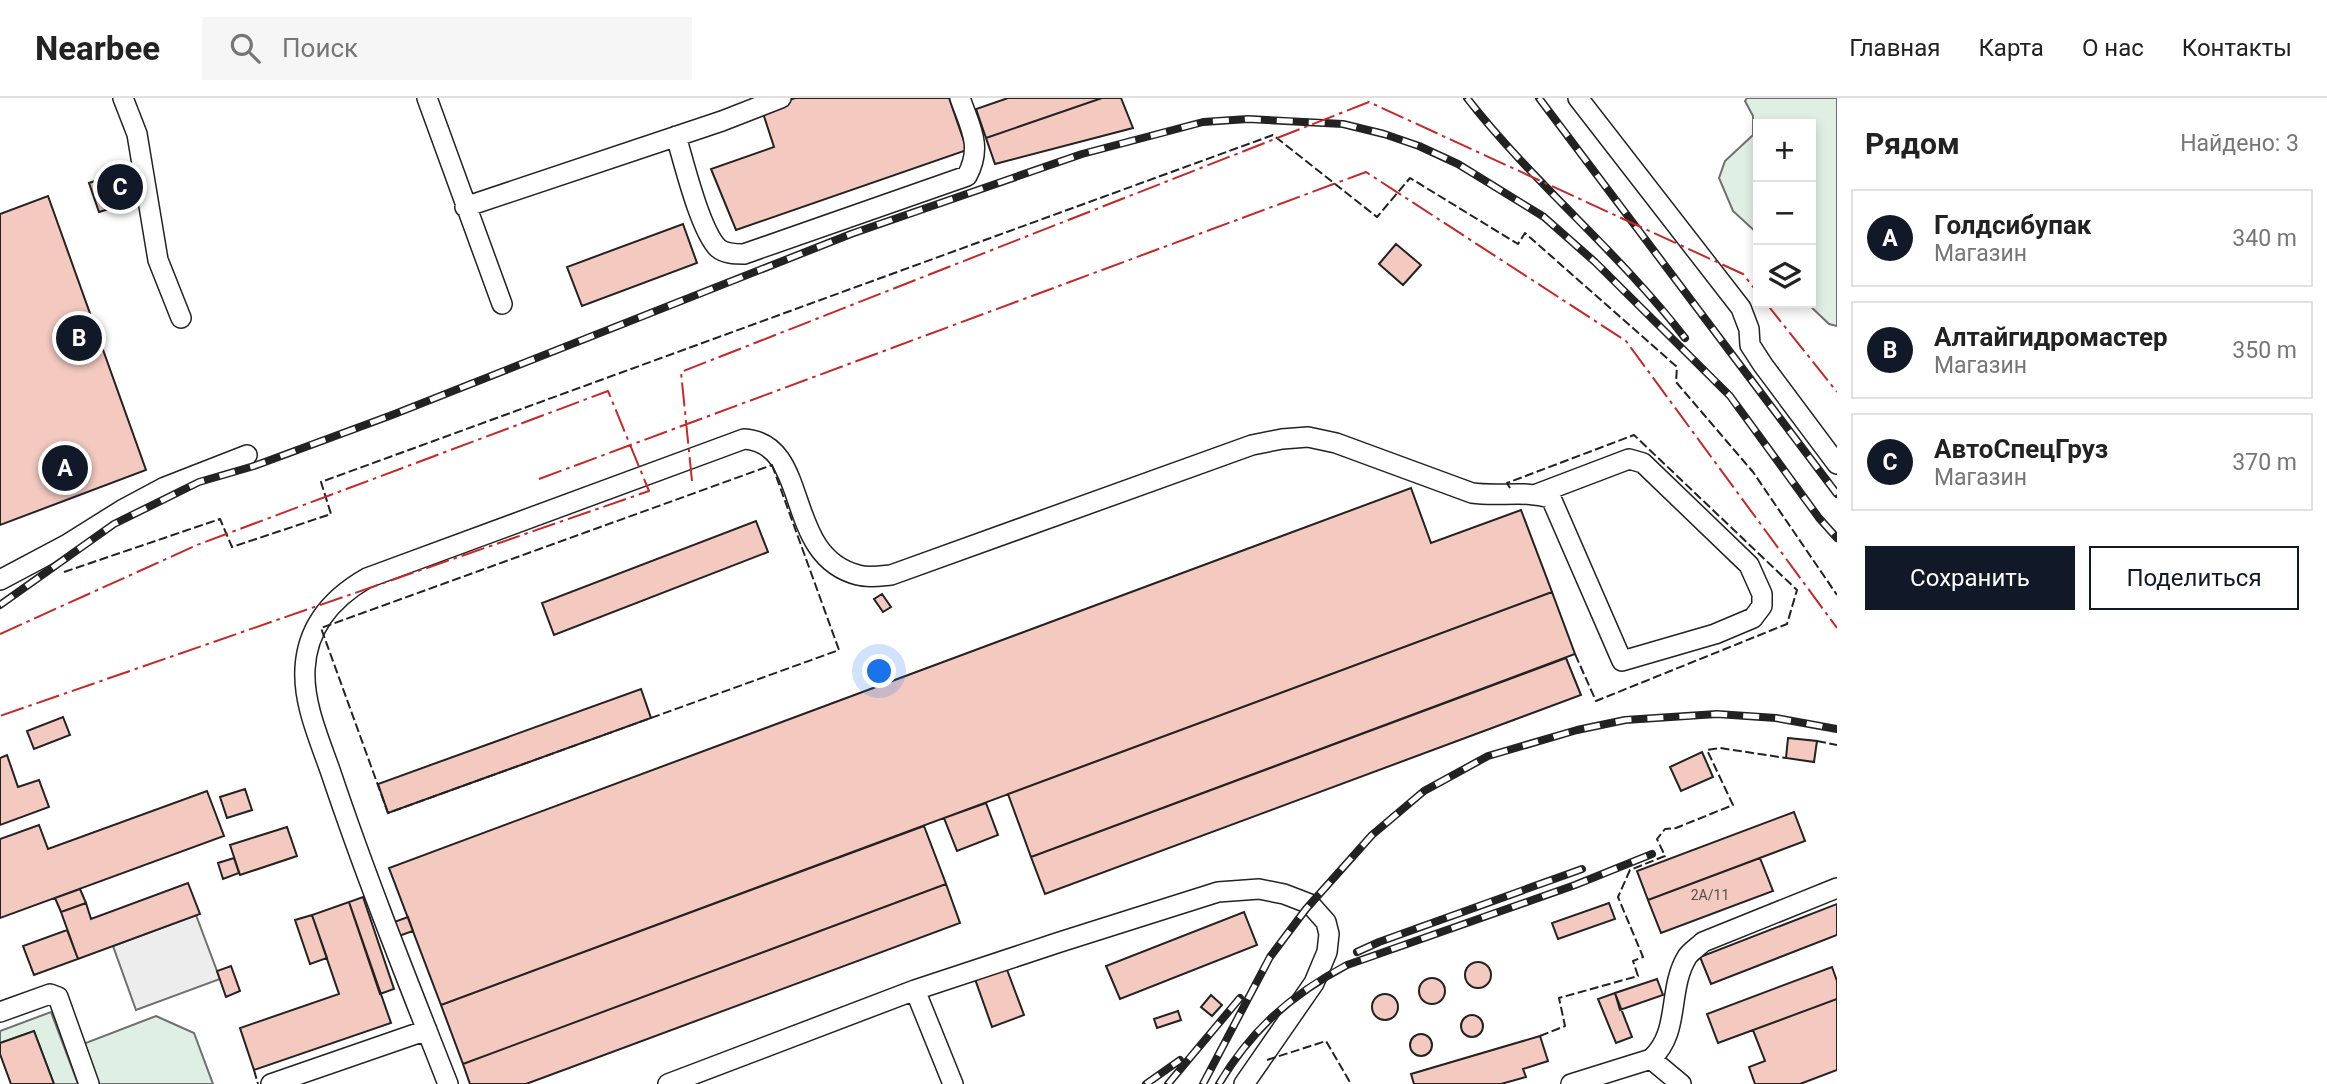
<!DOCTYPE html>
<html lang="ru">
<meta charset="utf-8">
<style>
body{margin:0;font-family:Roboto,sans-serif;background:#f6f6f6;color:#222}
.controls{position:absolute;right:21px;top:21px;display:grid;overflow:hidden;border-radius:0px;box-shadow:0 4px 10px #0003}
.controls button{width:63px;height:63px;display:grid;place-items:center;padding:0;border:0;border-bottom:2px solid #e0e0e0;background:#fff;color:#222;font:35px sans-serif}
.you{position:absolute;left:880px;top:574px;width:24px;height:24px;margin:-18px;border:5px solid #fff;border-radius:50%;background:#1a73e8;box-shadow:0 0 0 10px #1a73e833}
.badge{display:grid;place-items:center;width:46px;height:46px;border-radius:50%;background:#111827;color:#fff;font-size:23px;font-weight:700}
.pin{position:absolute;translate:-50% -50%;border:4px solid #fff;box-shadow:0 2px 7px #0006}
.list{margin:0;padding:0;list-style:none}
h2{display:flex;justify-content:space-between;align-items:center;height:91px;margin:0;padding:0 28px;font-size:30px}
h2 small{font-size:23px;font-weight:400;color:#767676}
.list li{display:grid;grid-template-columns:46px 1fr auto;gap:21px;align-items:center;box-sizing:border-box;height:98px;margin:0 14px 14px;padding:0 14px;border:2px solid #e0e0e0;border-radius:0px}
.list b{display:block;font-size:26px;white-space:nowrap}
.list p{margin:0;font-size:23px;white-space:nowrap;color:#767676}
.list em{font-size:23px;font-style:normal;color:#767676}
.actions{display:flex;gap:14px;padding:21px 28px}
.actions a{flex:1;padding:16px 0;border:2px solid #111827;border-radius:0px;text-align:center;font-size:24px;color:#111827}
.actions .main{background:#111827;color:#fff}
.icon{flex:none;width:38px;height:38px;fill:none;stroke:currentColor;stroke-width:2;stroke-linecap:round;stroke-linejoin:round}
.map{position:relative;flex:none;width:1837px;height:986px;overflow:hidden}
header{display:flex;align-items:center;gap:42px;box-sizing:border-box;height:98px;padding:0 35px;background:#fff;border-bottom:2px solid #e0e0e0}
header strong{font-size:33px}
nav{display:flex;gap:38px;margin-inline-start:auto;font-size:24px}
.search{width:490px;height:63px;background:#f6f6f6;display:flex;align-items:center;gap:18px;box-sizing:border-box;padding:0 24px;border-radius:0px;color:#767676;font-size:26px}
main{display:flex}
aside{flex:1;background:#fff}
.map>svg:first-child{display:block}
.green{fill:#e0efe3;stroke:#6f6f6f;stroke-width:2}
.parking{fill:#ededed;stroke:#6f6f6f;stroke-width:2}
.building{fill:#f3c9c0;stroke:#222;stroke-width:2}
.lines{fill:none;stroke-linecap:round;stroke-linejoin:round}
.minor-casing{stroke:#222;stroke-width:22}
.minor{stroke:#fff;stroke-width:19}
.rail-casing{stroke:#222;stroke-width:8}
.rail{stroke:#fff;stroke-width:5;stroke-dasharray:16;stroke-linecap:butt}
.fence{stroke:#222;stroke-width:2;stroke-dasharray:9 3.5;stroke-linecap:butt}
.power{stroke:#c62828;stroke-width:2;stroke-dasharray:24 5 3.5 5;stroke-linecap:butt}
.labels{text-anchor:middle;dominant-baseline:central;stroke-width:5;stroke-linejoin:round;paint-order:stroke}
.number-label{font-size:14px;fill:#564c4a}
</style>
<header>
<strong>Nearbee</strong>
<div class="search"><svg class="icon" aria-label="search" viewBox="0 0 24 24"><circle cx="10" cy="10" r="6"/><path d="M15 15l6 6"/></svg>Поиск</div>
<nav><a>Главная</a><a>Карта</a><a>О нас</a><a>Контакты</a></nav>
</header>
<main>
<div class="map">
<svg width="1837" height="986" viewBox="0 0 1837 986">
<rect width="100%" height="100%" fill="#fff"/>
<path class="green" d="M1747 0H1837V228L1829 226 1807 205H1811V26H1758V136L1733 113 1719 80 1725 63 1753 37V18L1745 3Z
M51 914 78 986H54L34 933 0 945V933Z
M156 918 194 935 213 986H97L83 946Z"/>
<path class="parking" d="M196 817 220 881 136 912 113 848Z"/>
<path class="building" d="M795 0H949L967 52 736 132 711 71 774 49 762 12Z
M1008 0H1102L986 40 976 11Z
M1102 0H1121L1133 30 995 66 986 40Z
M132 71 142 101 99 114 89 85Z
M48 98 146 372 0 427V116Z
M683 126 697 165 582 208 567 169Z
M1396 146 1421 167 1403 187 1379 166Z
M1411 390 1431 445 1521 412 1552 494 441 907 389 770Z
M756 423 768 454 554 537 542 505Z
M1552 494 1575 556 1031 759 1008 696Z
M882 496 891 509 883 514 874 501Z
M1566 560 1581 597 1045 796 1031 759Z
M641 591 651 620 388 715 378 686Z
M63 619 70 637 34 651 27 633Z
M1788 640 1817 643 1814 664 1786 660Z
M1702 654 1713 679 1681 693 1670 669Z
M7 657 18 689 39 682 49 709 0 727V660Z
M245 691 252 712 227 720 220 699Z
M207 693 224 738 0 820V741L39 727 48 751Z
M986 705 998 737 957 753 944 720Z
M1794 714 1805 743 1648 802 1637 773Z
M924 728 946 786 463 966 441 907Z
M287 729 297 758 240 777 230 747Z
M234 760 239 775 223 781 218 765Z
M1760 760 1773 793 1661 835 1648 802Z
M188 785 200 816 78 861 61 814 86 805 91 821Z
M946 786 960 825 526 986H470L463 966Z
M80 791 86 805 61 814 55 800Z
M363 799 394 891 380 896 349 804Z
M349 804 391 925 254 972 240 930 339 896 312 817Z
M1609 805 1615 821 1558 841 1552 825Z
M1837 806V837L1711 886 1700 859Z
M1244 814 1257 847 1120 901 1106 868Z
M312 817 327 860 310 866 295 822Z
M408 819 413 833 399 838 394 824Z
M67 832 78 861 34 877 23 848Z
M1465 877a13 13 0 1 1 26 0a13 13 0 1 1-26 0Z
M231 868 240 893 226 899 217 873Z
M1006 869 1024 917 992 929 975 881Z
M1832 869 1837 883V901L1718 945 1707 916Z
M1419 893a13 13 0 1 1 26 0a13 13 0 1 1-26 0Z
M1657 881 1663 897 1620 912 1615 895Z
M1615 895 1632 939 1616 945 1598 901Z
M1372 909a13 13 0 1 1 26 0a13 13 0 1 1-26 0Z
M1211 897 1222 907 1212 918 1201 909Z
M1837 901V972L1800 986H1755L1749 969 1765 963 1753 932Z
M1178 913 1181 922 1157 930 1154 921Z
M1461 928a11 11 0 1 1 22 0a11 11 0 1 1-22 0Z
M34 933 54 986H11L0 956V945Z
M1410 947a11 11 0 1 1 22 0a11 11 0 1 1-22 0Z
M1540 938 1548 963 1523 971 1526 979 1501 986H1414L1411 976Z"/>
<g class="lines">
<defs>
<path id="minor" d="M123 0 137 36 158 162 181 220
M427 0 502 206
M1578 0 1741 210 1749 231 1750 247 1763 267 1837 366
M676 38C684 65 700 132 718 150 725 156 735 156 744 156L967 78C983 48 970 29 960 0
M465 109 722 23 781 0
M0 482 66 447 122 412 165 389 247 357
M915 892 953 986
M0 914 50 896 58 899 89 986
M1651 961 1681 986
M271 986 427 932
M448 986C408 884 367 782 332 678 321 645 303 607 305 571 307 529 332 500 367 480L744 341C812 345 782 458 858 477 868 480 880 478 891 477L1252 347 1282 341 1308 339 1336 345 1472 395C1499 399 1523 392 1551 400L1622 563 1715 536 1753 520 1762 508V496L1749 467 1643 365 1629 361 1537 396
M668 986 915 892 1060 844 1218 794 1259 791 1284 796 1310 806 1326 824 1329 836 1327 854 1314 885 1244 986
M1571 986 1651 961C1681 934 1667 892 1687 859 1690 854 1698 849 1703 844L1837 790"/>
</defs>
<use href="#minor" class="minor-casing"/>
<use href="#minor" class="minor"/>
<defs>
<path id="rail" d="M1467 0C1533 85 1619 154 1685 240
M1539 0 1837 396
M0 507 114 426 199 384 254 368 392 317 851 136 1082 56 1203 24 1248 21 1343 26 1384 36 1419 48 1458 66 1544 119 1595 164 1730 298 1819 420 1837 440
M1357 854 1379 844 1582 771
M1146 986 1180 962
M1168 986 1240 900
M1203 986 1270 859 1306 811 1372 737 1424 693 1488 658 1577 632 1625 622 1717 616 1776 620 1837 631
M1219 986C1252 931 1291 897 1347 867L1575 787 1652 756"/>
</defs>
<use href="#rail" class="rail-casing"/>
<use href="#rail" class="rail"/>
<path class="fence" d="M772 367 839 552 388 715 321 530Z
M1510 390 1507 385 1634 337 1797 492 1787 526 1596 603 1575 556
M64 474 220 421 232 449 331 416 321 384 1273 37 1377 119 1410 80 1518 146 1525 135 1677 269 1676 284 1753 374 1837 497
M1817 643 1837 647
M1540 938 1565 928 1559 900 1638 878 1633 863 1643 859 1618 799 1630 772 1665 758 1657 741 1665 731 1676 730 1733 707 1707 652 1720 650 1786 660
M1267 962 1326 943 1351 986
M254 972 258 986"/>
<path class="power" d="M1766 205 1837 294
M539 381 1366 74 1626 243 1837 530
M692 383 681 274 1369 4 1743 176 1758 195
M0 536 197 447 608 293 649 393 0 618"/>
</g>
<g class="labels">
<g class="number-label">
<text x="1710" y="797">2А/11</text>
</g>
</g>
</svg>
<div class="controls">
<button>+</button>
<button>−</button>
<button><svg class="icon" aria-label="layers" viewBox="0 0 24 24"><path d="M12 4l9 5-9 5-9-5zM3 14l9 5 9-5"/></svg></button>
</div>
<div class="you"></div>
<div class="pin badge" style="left:65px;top:370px">A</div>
<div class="pin badge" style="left:79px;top:240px">B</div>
<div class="pin badge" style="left:120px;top:89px">C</div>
</div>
<aside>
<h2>Рядом<small>Найдено: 3</small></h2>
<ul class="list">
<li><span class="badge">A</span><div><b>Голдcибупак</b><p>Магазин</p></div><em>340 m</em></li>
<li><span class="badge">B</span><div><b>Алтайгидромастер</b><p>Магазин</p></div><em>350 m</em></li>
<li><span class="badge">C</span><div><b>АвтоСпецГруз</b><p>Магазин</p></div><em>370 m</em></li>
</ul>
<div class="actions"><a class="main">Сохранить</a><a>Поделиться</a></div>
</aside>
</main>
